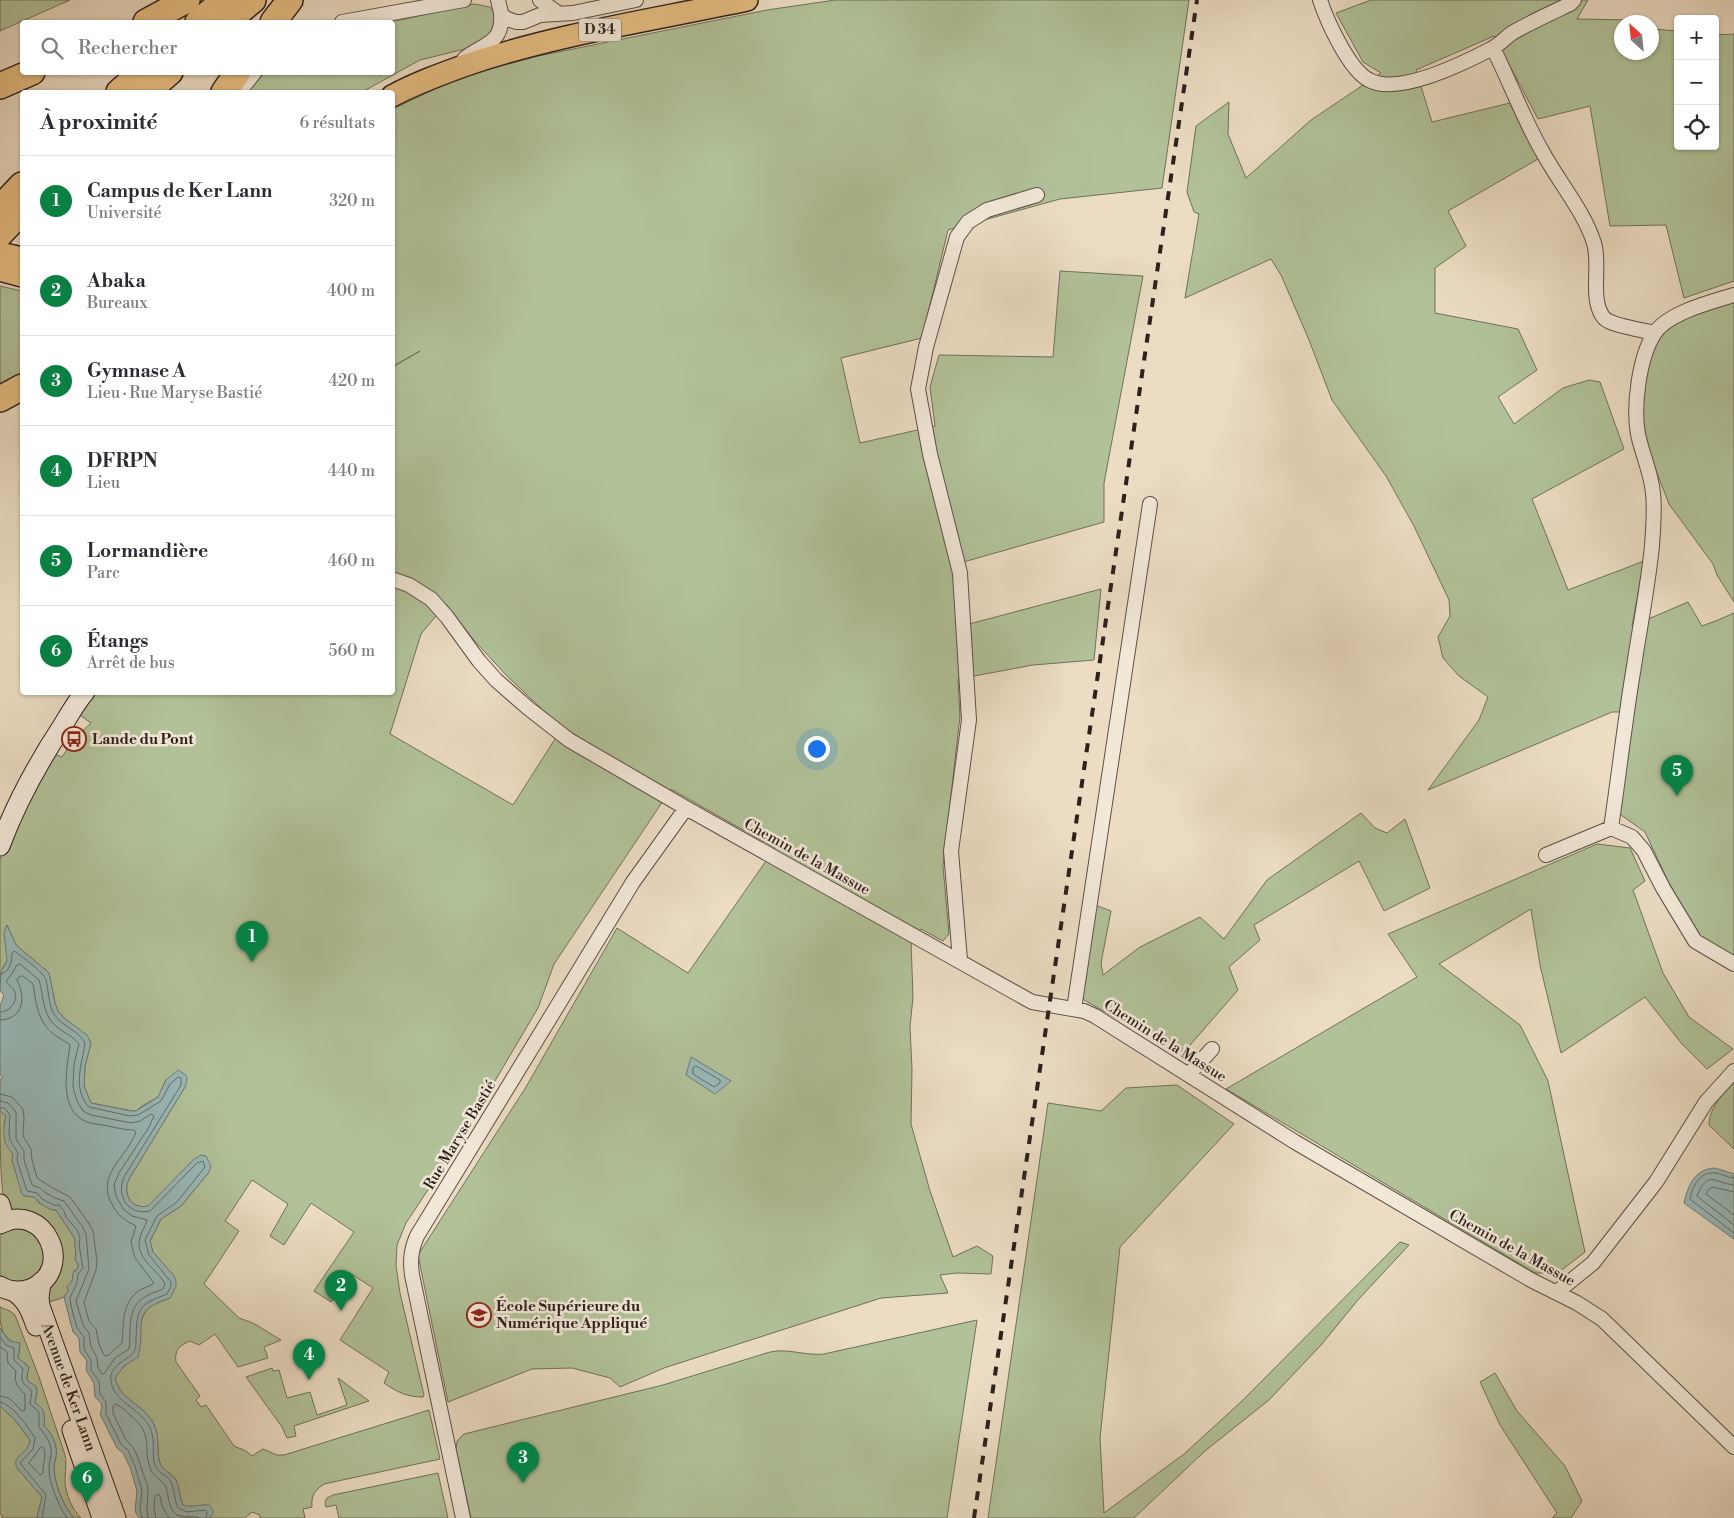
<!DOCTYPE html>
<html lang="fr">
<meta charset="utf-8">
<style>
body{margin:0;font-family:"Libre Bodoni",serif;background:#f7f7f7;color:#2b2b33}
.controls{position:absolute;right:15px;top:15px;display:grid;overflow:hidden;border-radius:5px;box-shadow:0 1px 4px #0004}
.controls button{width:45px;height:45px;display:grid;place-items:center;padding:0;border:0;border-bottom:1px solid #e1e1e2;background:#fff;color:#2b2b33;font:25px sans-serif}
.compass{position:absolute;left:1614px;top:15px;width:45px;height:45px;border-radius:50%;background:#fff;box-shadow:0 1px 4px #0004;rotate:333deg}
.you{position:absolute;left:816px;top:748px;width:18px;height:18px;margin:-12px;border:4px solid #fff;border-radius:50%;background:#1a73e8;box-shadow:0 0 0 8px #1a73e833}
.badge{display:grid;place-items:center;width:32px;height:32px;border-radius:50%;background:#0b8043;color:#fff;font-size:16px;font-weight:700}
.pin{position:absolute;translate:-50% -41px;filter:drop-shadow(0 1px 2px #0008)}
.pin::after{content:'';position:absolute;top:26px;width:18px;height:15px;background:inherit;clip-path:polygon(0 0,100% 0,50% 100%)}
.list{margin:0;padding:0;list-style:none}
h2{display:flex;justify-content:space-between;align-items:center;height:65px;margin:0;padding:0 20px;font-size:21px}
h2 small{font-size:16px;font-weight:400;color:#7c7c81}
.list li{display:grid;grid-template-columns:32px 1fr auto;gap:15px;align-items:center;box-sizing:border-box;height:90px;padding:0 20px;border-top:1px solid #e1e1e2}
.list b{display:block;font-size:19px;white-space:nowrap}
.list p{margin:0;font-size:16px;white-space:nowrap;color:#7c7c81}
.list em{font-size:16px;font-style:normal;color:#7c7c81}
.icon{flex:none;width:28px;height:28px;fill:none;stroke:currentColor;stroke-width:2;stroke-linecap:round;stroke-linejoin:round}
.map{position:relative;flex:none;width:1734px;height:1518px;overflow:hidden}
.search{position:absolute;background:#fff;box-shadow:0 1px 4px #0004;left:20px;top:20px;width:375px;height:55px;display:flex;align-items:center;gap:12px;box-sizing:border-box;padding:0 18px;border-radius:5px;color:#7c7c81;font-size:19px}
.panel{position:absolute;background:#fff;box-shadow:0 1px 4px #0004;left:20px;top:90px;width:375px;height:605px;border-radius:5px}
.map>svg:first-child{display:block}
.green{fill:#b1c299;stroke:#6f725a;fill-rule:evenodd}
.water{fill:#99baba;stroke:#6e7d7b}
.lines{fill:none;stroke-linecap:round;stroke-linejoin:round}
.shore{stroke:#636e6b;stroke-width:1}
.street-casing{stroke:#5c5046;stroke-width:16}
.secondary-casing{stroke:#2d211c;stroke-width:21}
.primary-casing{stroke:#2d211c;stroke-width:24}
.highway-casing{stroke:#2d211c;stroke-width:28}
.street{stroke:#f2e8d8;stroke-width:14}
.secondary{stroke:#f2e8d8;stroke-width:19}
.primary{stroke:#e6be82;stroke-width:21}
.highway{stroke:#e6be82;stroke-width:25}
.rail{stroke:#2d211c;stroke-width:4;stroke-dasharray:9 9;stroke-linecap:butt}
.labels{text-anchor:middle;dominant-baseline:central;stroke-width:5;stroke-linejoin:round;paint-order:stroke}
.shield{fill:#f2e8d8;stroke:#685d54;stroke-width:1}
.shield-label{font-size:14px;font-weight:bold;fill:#2d211c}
.poi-label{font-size:15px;font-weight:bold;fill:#2d211c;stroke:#f2e8d8;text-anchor:start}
.street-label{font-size:15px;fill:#2d211c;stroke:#f2e8d8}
</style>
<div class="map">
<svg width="1734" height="1518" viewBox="0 0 1734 1518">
<rect width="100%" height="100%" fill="#ebdcc3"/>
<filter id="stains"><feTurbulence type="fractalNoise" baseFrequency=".004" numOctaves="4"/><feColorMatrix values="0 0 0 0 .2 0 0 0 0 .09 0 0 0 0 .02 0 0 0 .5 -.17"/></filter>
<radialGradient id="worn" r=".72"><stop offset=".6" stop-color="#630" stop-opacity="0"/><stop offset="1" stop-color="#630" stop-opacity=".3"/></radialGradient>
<path class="green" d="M0 0H70L0 31Z
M835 0H1189L1162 188 1060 199 948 230 922 338 841 358 860 443 935 426 930 387 939 355 1053 357 1060 271 1143 276 1104 483V522L953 565 954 591 958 627 1101 589 1094 660 1033 665 958 679 960 716 943 866 949 934 943 941 921 929 911 941 913 997 910 1027 912 1069 911 1124 930 1191 953 1257 977 1246 993 1256 991 1274 957 1273 940 1275 948 1293 881 1298 664 1368 620 1387 610 1378 572 1368 532 1369 448 1402 418 1255 526 1087 617 928 688 973 775 848 671 789 554 964 538 1008 453 1152 406 1223 397 1245 396 1266 400 1293 424 1395 423 1397C407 1397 397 1392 384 1383L389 1372 340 1340 373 1288 350 1273 331 1302 314 1291 354 1232 311 1203 284 1245 270 1236 288 1204 252 1180 225 1221 239 1231 204 1284 239 1318 253 1323 281 1340 264 1347 268 1358 238 1367 215 1334 199 1345 190 1341C180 1345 174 1350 176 1362L200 1396 196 1400 201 1407 206 1405 234 1446 246 1451 252 1456 263 1449 277 1455H284L429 1410 440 1459 324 1484C314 1491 311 1496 312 1507L303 1509 305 1518H260V1515L252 1512 245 1518H209L213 1514 183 1505C179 1497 180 1489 176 1480 172 1473 163 1471 160 1463 155 1447 162 1434 150 1418 138 1402 121 1400 115 1378 120 1368 126 1367 130 1360 133 1356 134 1350 135 1345 145 1315 137 1309 170 1298L174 1276 153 1252 150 1241 161 1219 181 1206 209 1172 194 1159 149 1206C131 1210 122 1194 129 1179L185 1087 166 1080 158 1097 142 1106 136 1111H132L91 1103 84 1086 85 1066 91 1043 87 1036 64 1018 58 1011 55 1003 49 973 16 945 7 925V961L3 967 0 984V860L13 826 51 753 62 757 74 739 91 723 77 713 93 693 392 692 393 367 420 351 393 366V109L462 76 538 56 767 10ZM446 604 473 639 506 675 562 728 513 805 390 734 421 634Z
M1371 0H1588L1577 19 1633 20 1637 22H1622V52H1652V29L1678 31V146H1715V35L1734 34V281L1684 298 1666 225 1610 226 1590 106 1538 119 1494 36 1416 70 1432 122 1510 103 1538 159 1448 211 1466 246 1435 268V313L1518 329 1537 370 1498 397 1514 424 1563 388 1589 380 1600 382 1624 449 1532 499 1568 590 1644 561 1632 626 1688 602 1702 626 1718 620 1734 613V965L1725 959 1699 935 1668 881 1645 832 1621 815 1618 811 1632 712H1612L1428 790 1479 720 1488 697 1459 676 1443 658 1438 637 1450 616 1449 600 1414 526 1386 476 1332 400 1309 340 1281 275 1271 259 1185 298 1199 214 1194 212 1187 192 1196 126 1229 102 1228 134 1246 178 1311 120 1381 73 1363 62 1336 13Z
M474 4 490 7 495 13 496 21 492 31 487 39 469 48 420 60 362 92H248L264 73 392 72 391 22Z
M0 286 22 291V374L0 386Z
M1734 302V602L1717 575 1713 564 1669 504 1650 455 1639 413 1650 353 1662 334 1676 323 1687 317Z
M1361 813 1375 828 1387 833 1405 819 1430 888 1384 911 1359 861 1254 925 1260 940 1229 967 1238 990 1184 1052 1179 1056 1162 1044 1084 1000 1077 984 1090 903 1111 911 1101 963 1103 975 1140 947 1200 917 1224 939 1267 880Z
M1597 844 1630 848 1645 881 1633 890 1663 973 1689 1017 1733 1049 1707 1069 1682 1044 1645 997 1561 1053 1540 965 1531 909 1439 964 1520 1025 1548 1081 1585 1252 1558 1273H1535L1226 1089 1417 977 1388 934Z
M1734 1081V1149L1709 1125C1709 1108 1723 1094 1734 1081Z
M1177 1085 1234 1124 1120 1247 1100 1438 1104 1513 1184 1454 1242 1401 1400 1242 1409 1245 1357 1301 1322 1344 1269 1400 1205 1451 1134 1518H988L1048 1103 1101 1111 1126 1088Z
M0 1111 6 1116 4 1123 13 1155 12 1160 25 1196 35 1197 39 1203 53 1210H56L75 1239C74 1246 77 1251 75 1259L78 1264V1268L74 1271C73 1279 71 1292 64 1297 59 1300 50 1301 44 1303L58 1258C43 1243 11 1217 4 1199 0 1180 0 1133 0 1111Z
M12 1228C38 1230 38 1235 46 1258L36 1277 16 1284 0 1278V1234Z
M0 1307 10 1311 15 1315 39 1377 65 1455C67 1465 65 1472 65 1482 66 1495 72 1509 81 1518H74C64 1508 54 1483 54 1468 54 1464 55 1461 56 1457 58 1446 52 1433 44 1426 45 1416 44 1408 35 1403L37 1392C27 1381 25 1381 29 1367L18 1358 20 1346C0 1336 0 1328 0 1307Z
M977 1320 947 1518H471L456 1449 457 1441 464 1434 663 1385 770 1352C788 1348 805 1356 824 1354Z
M272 1368 273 1371 279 1370 287 1398 310 1392 317 1415 347 1405 338 1378 369 1401 294 1426 296 1436 287 1438 282 1427 246 1377Z
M1495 1373 1517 1411 1565 1466 1582 1501 1571 1518H1552L1557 1513 1500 1425 1480 1382Z
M0 1406 15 1420 30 1440C29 1447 27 1451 21 1455L17 1468 42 1497 37 1518H1L3 1516 0 1514Z
M438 1473 448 1518H339L336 1505 326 1507 325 1502 327 1498 333 1495Z"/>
<path class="water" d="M7 925 16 945 49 973 55 1003 58 1011 64 1018 87 1035 91 1043 85 1066 84 1086 91 1103 131 1111H136L158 1097 166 1080 178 1070 186 1075 187 1080 185 1087 129 1179C122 1193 131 1210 148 1206L194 1159 201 1155 206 1156 211 1166 209 1172 181 1206 161 1219 150 1241 153 1252 174 1276 176 1281V1286L170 1298C128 1312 147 1323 138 1357L124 1366 115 1378C121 1400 138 1402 150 1418 162 1434 155 1447 160 1463 163 1471 172 1473 176 1480 180 1489 179 1497 183 1505 191 1508 200 1504 209 1505L213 1510V1514L209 1518H139L135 1511 137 1491 130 1467 123 1453 117 1448 100 1414 102 1408 101 1403 95 1397 94 1383 86 1370 87 1361 80 1352 79 1338 73 1332 64 1297 68 1291 67 1286 72 1281 73 1273 78 1268V1264L75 1259C77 1251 74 1246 75 1239L56 1210C49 1211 39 1203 34 1197L25 1196 22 1194 12 1160C15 1151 7 1150 5 1142 3 1133 4 1124 6 1116L0 1111V1081L2 1077 0 1074V1006L4 995 0 991 1 972 7 961 4 932Z
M691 1057 731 1081 715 1094 686 1075Z
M1715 1168 1734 1174V1239L1684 1203C1688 1185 1695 1169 1715 1168Z
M0 1328 9 1341 20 1343 18 1358 29 1367C26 1378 25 1381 36 1386L37 1392 35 1403C45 1408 45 1415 44 1426 52 1433 58 1446 56 1457 55 1461 54 1464 54 1468 54 1483 64 1508 74 1518H37L42 1497 17 1468C11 1455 28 1455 30 1440L15 1420 0 1406Z"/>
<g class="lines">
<path class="shore" d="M0 974C10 973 12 961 12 953L14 951C21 956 44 972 46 980 49 991 48 1004 54 1014 62 1027 79 1030 85 1043 82 1065 72 1088 89 1107L130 1116 138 1115 161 1101 170 1084 178 1077 181 1078V1085L124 1177C116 1196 128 1216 150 1211L197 1163 203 1161 205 1167 177 1202 157 1216 145 1240 149 1255 171 1282V1286L167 1294C138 1305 137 1308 136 1339 136 1343 136 1350 133 1353 127 1361 108 1365 111 1382 115 1402 138 1408 148 1424 156 1437 152 1449 154 1462 157 1474 167 1474 171 1482 175 1490 174 1500 178 1508L187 1512 205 1510 207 1512 206 1518
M0 1012C10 1012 19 1001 14 990 12 987 8 984 6 981L11 975 17 965 20 964 39 980C44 997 42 1015 57 1027 64 1033 73 1036 79 1044L74 1064 73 1087 77 1101 83 1111 91 1115 131 1123 140 1121 151 1114 154 1116 149 1127 119 1173 114 1185 116 1196 124 1210 132 1216 147 1220C146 1226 141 1231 140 1238 134 1258 158 1270 165 1284L163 1289C140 1297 131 1303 130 1329 130 1335 130 1342 129 1349L115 1358 104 1374H102L98 1368 97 1358 91 1347 89 1333 83 1325 76 1301 89 1269 86 1234 82 1226 64 1201 55 1198 46 1193 40 1188 32 1185 24 1160V1151L16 1139V1112L8 1103 0 1101
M0 1020C24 1019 26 997 17 980L20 976H23L33 984C36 1002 37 1019 51 1032 56 1037 64 1040 70 1045 67 1067 59 1104 81 1119 87 1123 95 1124 103 1125 113 1127 124 1130 134 1130L136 1132C127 1158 94 1175 113 1206 119 1217 125 1220 136 1226L131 1242 135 1258 154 1283C149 1287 142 1288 137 1292 121 1306 124 1324 122 1343L107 1356 104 1355 99 1344 96 1329 89 1321 84 1302 96 1270 97 1261 93 1231 88 1222 70 1197 51 1187 37 1178 32 1160 31 1149 23 1136 24 1117 23 1109 12 1097 0 1094
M696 1066 720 1080V1083L714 1087 693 1074V1068Z
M0 1108H5L10 1115 9 1131 10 1140 18 1153 17 1160 27 1191 37 1193 42 1199 54 1205H59L64 1211 66 1217 77 1230 80 1237 79 1245 83 1268 78 1274 77 1283 70 1298 71 1306 77 1328 84 1337V1349L91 1360V1370L99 1381 100 1394 106 1402V1414L121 1444 128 1450 135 1466 142 1490 140 1510 142 1518
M1734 1178C1727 1178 1722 1173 1715 1173 1700 1171 1692 1187 1690 1199L1734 1233
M1734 1185C1714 1183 1708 1169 1697 1196L1734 1225
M1734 1192 1713 1187 1709 1189 1706 1194 1734 1215
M0 1337 6 1345 14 1348V1360L23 1369C20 1383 22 1382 32 1391L30 1404 39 1412V1427C45 1435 53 1444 51 1455 51 1459 49 1463 49 1467 48 1481 59 1507 67 1518
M0 1347 7 1352 8 1363 16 1371C14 1382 17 1387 25 1394V1410L22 1411 9 1398 0 1396
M0 1402C12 1404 29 1428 35 1438L33 1449 20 1463 46 1495 42 1518
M43 1447C48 1454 42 1465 43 1473L40 1475 29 1463 40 1448Z
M148 1518 147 1509 148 1487 136 1453 132 1446 126 1440 113 1413V1406L115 1404C121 1406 126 1411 130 1415 156 1436 141 1446 151 1470 154 1477 163 1481 166 1487 169 1496 168 1509 177 1515 185 1518 192 1515 199 1518
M156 1518 154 1508 155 1496 158 1494 160 1496 162 1506 169 1518"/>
<defs>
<path id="street" d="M498 0 501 13 505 18 516 22H523L540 15 573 13 636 0
M540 0 559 14
M1320 0C1327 21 1349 70 1369 80 1398 96 1464 63 1491 49 1499 45 1505 38 1512 33 1531 22 1551 13 1570 4L1574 0
M342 22 464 0
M1493 48C1510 82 1523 118 1542 151 1558 181 1584 211 1594 243 1601 265 1589 300 1604 318 1612 326 1643 330 1654 333
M464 59C481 44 504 45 501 13
M239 92 255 72
M1734 295C1711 302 1667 313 1654 334 1639 358 1633 407 1638 434 1642 454 1651 472 1653 493 1655 511 1653 528 1652 546 1648 586 1640 626 1634 666 1625 720 1619 774 1611 828L1632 837 1644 851 1663 888 1695 941 1734 964
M392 579 409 585 431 599 447 617 479 661 496 680 528 708 569 740 686 808 1032 1002 1084 1011 1095 1016 1295 1142 1531 1280 1577 1303 1602 1319 1734 1447
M1546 855 1611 828
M960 960 951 851 969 720 960 573 930 454 918 389 926 347 957 237 968 222 987 210 1037 195
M1074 1009 1150 504
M1189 1074 1212 1049
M1557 1292 1593 1263 1656 1182 1706 1102 1734 1071
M463 1518 412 1275C410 1260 411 1250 417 1236L633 882 686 808"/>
<g id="secondary">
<path d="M0 846C16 803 38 763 63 725 70 714 76 702 85 692"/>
<path d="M0 1204 5 1222"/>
<path d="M0 1224C45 1200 77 1271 30 1289 20 1292 9 1292 0 1286"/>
<path id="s1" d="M41 1282 39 1298 40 1306 116 1518"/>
<path d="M13 1291C26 1299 31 1311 36 1326"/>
<path d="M72 1430 102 1518"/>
</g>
<path id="primary" d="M392 96C416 83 441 74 466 65 557 34 653 20 747 0
M0 253 22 258
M0 270 22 276"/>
<path id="highway" d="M146 22 187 0
M198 22 224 0
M227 22 253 0
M273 22 290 0
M0 86 32 72
M119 92 142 72
M147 92 170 72
M224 92 238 72
M0 208 22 185
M0 234 22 211
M0 399 22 387"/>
</defs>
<use href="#street" class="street-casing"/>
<use href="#secondary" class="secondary-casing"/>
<use href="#primary" class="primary-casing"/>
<use href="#highway" class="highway-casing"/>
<use href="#street" class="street"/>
<use href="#secondary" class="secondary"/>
<use href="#primary" class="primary"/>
<use href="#highway" class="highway"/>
<path class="rail" d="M974 1518 1197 0"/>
</g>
<defs>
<symbol id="bus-ring" viewBox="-11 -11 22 22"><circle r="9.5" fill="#f2e8d8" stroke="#8f2418" stroke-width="1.5"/><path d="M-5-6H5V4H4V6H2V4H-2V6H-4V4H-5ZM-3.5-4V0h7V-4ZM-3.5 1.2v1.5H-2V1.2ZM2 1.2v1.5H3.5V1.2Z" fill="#8f2418"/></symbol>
<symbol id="university-ring" viewBox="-11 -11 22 22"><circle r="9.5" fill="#f2e8d8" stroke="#8f2418" stroke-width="1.5"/><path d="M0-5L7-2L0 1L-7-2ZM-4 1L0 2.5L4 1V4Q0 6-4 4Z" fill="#8f2418"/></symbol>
</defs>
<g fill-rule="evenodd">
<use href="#bus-ring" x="60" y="725" width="28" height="28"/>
<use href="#university-ring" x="465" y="1301" width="28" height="28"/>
</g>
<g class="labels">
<rect class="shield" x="579" y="18.5" width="42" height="23" rx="4"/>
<g class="shield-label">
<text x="600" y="30">D 34</text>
</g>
<g class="poi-label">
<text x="92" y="739">Lande du Pont</text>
<text x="496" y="1306">École Supérieure du<tspan x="496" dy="17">Numérique Appliqué</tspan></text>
</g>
<g class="street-label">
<text transform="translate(807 857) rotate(29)">Chemin de la Massue</text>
<text transform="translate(1165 1041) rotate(32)">Chemin de la Massue</text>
<text transform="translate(460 1135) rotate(-59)">Rue Maryse Bastié</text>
<text transform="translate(1512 1248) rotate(29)">Chemin de la Massue</text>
<text stroke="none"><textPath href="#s1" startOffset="110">Avenue de Ker Lann</textPath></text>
</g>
</g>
<rect width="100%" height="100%" filter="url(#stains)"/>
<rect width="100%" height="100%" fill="url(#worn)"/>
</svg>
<div class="controls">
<button>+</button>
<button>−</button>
<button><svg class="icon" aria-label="locate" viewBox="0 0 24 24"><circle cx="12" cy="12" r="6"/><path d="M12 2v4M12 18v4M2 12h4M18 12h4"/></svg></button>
</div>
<svg class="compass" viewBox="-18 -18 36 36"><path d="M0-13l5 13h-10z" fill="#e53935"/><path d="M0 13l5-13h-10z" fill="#7c7c81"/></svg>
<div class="you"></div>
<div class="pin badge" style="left:252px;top:962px">1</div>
<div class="pin badge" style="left:341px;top:1311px">2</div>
<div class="pin badge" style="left:523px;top:1483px">3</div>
<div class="pin badge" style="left:309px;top:1380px">4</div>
<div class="pin badge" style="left:1677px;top:796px">5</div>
<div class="pin badge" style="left:87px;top:1503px">6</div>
<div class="search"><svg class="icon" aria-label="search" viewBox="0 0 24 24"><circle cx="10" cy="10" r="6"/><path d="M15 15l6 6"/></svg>Rechercher</div>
<section class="panel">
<h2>À proximité<small>6 résultats</small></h2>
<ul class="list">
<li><span class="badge">1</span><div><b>Campus de Ker Lann</b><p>Université</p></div><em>320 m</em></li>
<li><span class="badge">2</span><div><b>Abaka</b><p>Bureaux</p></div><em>400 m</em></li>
<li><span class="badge">3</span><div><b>Gymnase A</b><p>Lieu · Rue Maryse Bastié</p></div><em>420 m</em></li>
<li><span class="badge">4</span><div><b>DFRPN</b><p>Lieu</p></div><em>440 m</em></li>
<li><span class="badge">5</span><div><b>Lormandière</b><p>Parc</p></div><em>460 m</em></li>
<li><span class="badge">6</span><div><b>Étangs</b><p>Arrêt de bus</p></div><em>560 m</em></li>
</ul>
</section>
</div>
